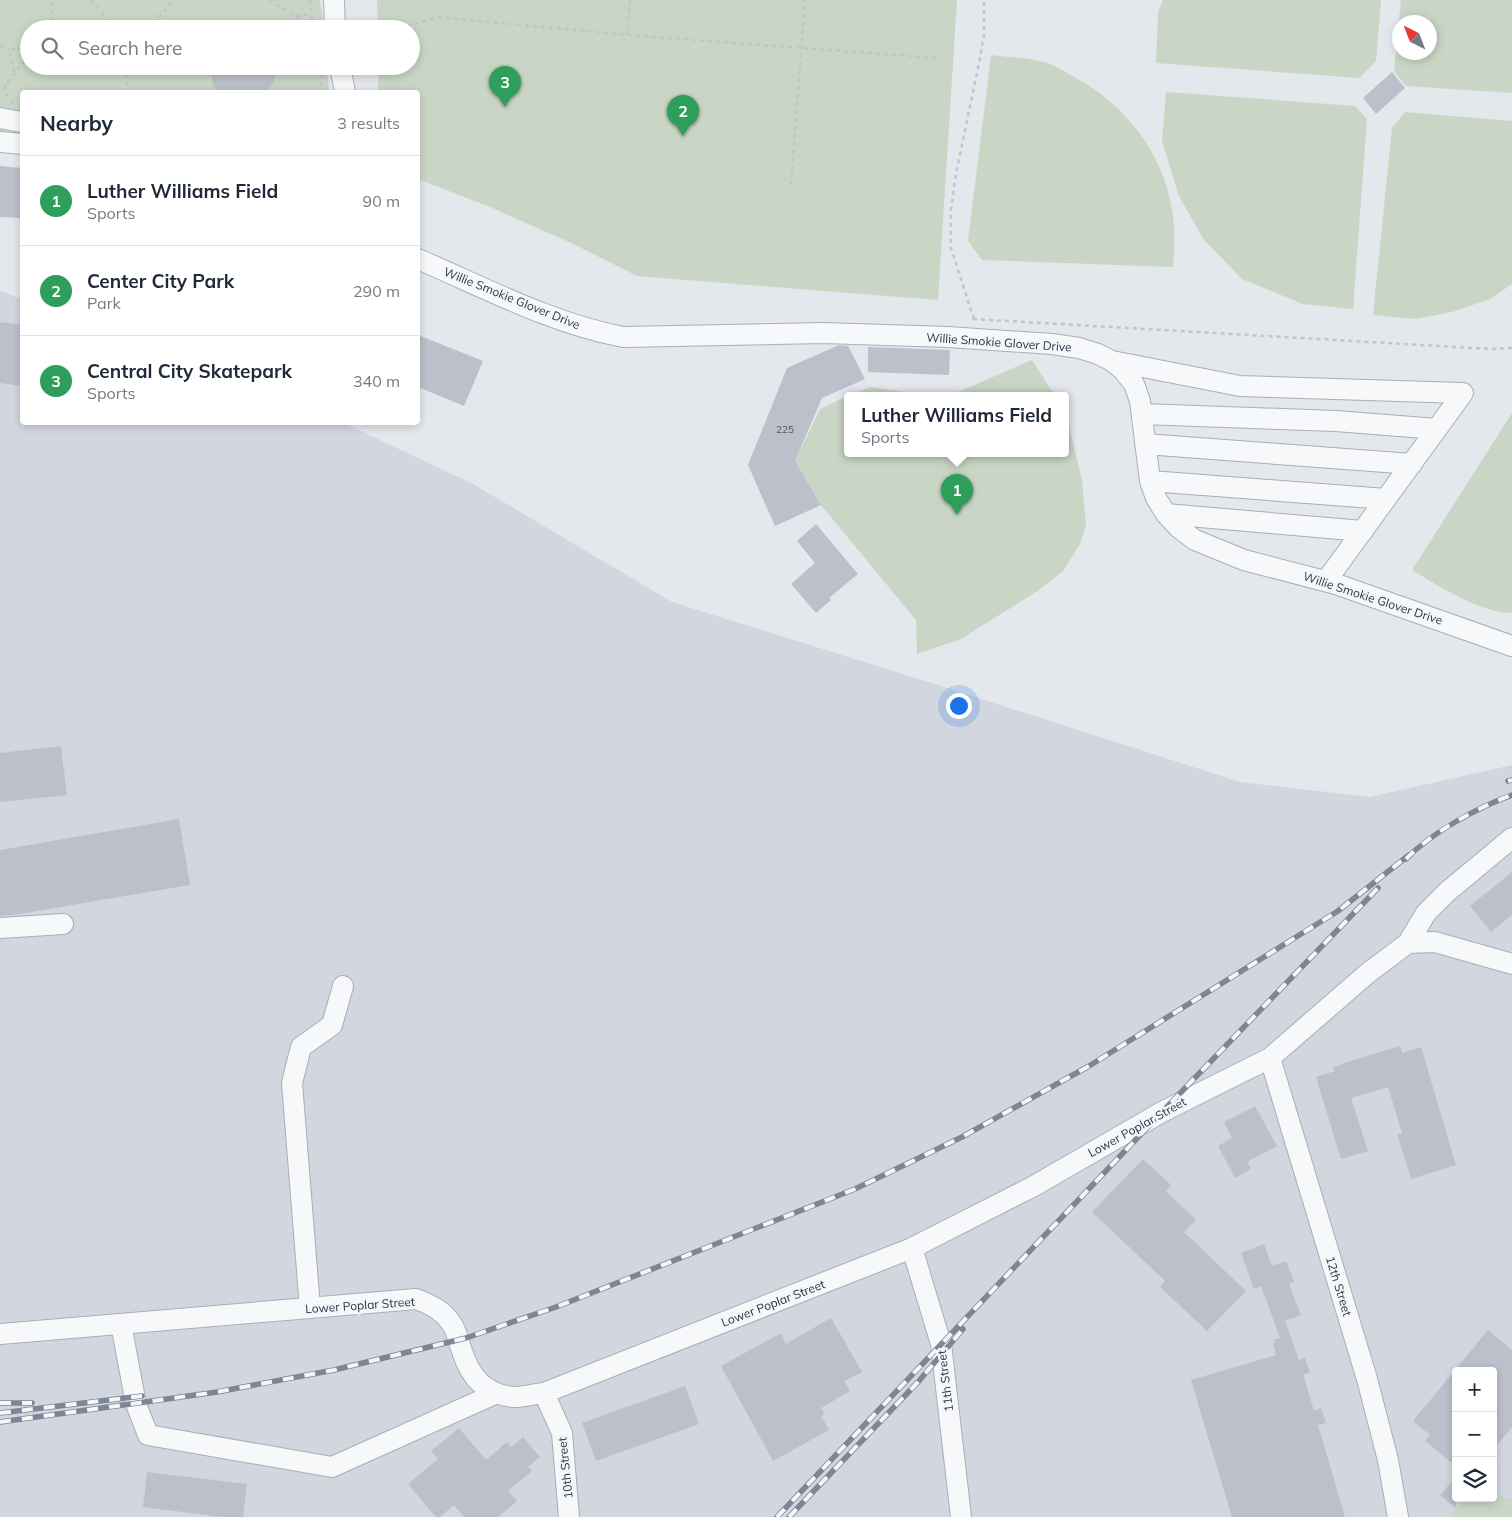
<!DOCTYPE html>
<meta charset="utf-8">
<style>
body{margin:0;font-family:Mulish,sans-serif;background:#f6f6f7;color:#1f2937}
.controls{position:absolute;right:15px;bottom:15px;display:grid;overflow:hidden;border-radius:5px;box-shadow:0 2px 8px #0003}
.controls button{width:45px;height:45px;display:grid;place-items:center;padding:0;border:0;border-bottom:1px solid #e0e1e3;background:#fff;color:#1f2937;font:25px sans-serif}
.compass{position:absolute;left:1392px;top:15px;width:45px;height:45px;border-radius:50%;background:#fff;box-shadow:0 2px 8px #0003;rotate:318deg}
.you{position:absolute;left:958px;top:705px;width:18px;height:18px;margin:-12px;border:4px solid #fff;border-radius:50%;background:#1a73e8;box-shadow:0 0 0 8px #1a73e833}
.badge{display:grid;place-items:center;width:32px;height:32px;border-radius:50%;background:#ea580c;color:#fff;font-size:16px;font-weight:700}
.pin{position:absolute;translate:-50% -41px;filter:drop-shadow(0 1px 2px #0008)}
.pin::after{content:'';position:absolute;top:26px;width:18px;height:15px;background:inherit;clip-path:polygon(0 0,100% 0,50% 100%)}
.popup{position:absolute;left:844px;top:392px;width:225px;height:65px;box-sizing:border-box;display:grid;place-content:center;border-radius:5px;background:#fff;filter:drop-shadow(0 1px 4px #0005);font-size:16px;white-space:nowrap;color:#747a83}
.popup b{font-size:19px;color:#1f2937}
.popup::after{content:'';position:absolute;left:50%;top:100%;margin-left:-10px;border:10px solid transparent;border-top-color:#fff}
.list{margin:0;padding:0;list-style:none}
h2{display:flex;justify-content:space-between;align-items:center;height:65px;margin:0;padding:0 20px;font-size:21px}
h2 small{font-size:16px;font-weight:400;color:#747a83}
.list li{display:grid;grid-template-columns:32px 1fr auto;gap:15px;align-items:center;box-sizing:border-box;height:90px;padding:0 20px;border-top:1px solid #e0e1e3}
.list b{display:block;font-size:19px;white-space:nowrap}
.list p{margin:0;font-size:16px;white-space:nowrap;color:#747a83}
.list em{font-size:16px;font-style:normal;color:#747a83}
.icon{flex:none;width:28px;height:28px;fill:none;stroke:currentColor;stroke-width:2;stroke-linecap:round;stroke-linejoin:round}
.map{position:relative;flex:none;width:1512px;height:1517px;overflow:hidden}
.search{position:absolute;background:#fff;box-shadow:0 2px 8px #0003;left:20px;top:20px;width:400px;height:55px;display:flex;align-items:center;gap:12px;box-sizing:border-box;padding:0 18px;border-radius:28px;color:#747a83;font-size:19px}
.panel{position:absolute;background:#fff;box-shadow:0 2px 8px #0003;left:20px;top:90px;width:400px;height:335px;border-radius:5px}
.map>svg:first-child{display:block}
.built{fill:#d2d6de}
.green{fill:#c9d6c5;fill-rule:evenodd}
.building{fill:#bbc0ca}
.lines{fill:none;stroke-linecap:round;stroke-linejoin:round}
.minor-casing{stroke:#a9aeb7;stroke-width:22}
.path{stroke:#c2c5cb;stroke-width:2.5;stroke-dasharray:4 4;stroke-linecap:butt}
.minor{stroke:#f7f8fa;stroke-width:20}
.rail-casing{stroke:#7d8696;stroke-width:5.5}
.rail{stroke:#f4f6f9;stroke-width:4;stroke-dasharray:11;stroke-linecap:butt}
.labels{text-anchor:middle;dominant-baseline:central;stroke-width:5;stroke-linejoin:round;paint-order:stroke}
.number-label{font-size:10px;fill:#4f5766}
.street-label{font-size:12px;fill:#2b3445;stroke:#f4f6f9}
</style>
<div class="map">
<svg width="1512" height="1517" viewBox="0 0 1512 1517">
<rect width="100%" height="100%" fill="#e4e7ec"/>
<path class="built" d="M0 291 22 299V422L344 423 473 484 672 602 941 686 1240 782 1370 797 1512 765V1499L1493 1492V1371H1456V1498H1466L1450 1517H0Z"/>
<path class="green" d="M0 0H320L324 29H29V66H327L329 92H22V132L0 131Z
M377 0H957L938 300 637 276 571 243 490 207 418 179V92H378L379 66H411V29H378Z
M1163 0H1381L1376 61 1359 78 1156 63 1158 12Z
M1401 0H1512V93L1406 86 1394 71ZM1400 22H1430V52H1400Z
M991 55C1009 57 1027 58 1044 62 1054 64 1065 72 1074 77 1124 103 1164 154 1172 210 1175 229 1175 248 1173 267L982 260 968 241Z
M1166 92 1355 106 1367 119 1353 309 1303 304 1242 279 1204 240 1179 196 1162 141Z
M1405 112 1512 121V284L1490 299 1452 312 1415 319 1373 315 1392 128Z
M1032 360 1055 396H949Z
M870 387 933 396H849Z
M848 396V454H1066V414L1082 480 1086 525 1080 544 1063 571 1039 590 961 639 917 654 916 620 821 505 795 461 820 409Z
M1512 413V613C1480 613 1439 586 1412 570Z
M1493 1492 1512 1499V1517H1450L1466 1498H1493Z"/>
<path class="building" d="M210 66H275L276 73 274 82 267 92H218L213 85Z
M1392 72 1405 88 1376 114 1363 98Z
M0 166 22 168V218L0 217Z
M0 322 22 325V386L0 383Z
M418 335 483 361 464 406 418 387Z
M839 345 848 346 865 379 822 398 795 461 821 505 775 526 748 465 787 368Z
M868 347 950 350 949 375 868 372Z
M816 524 858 574 829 598 831 600 816 613 791 584 815 563 797 541Z
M61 746 67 795 0 802V753Z
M179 819 190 885 13 915 0 916V850Z
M1512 872V915L1491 932 1470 906Z
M1400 1046 1402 1053 1421 1047 1456 1165 1411 1179 1397 1134 1402 1133 1388 1087 1351 1098 1368 1151 1341 1159 1316 1077 1335 1071 1333 1067 1341 1065V1064Z
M1255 1106 1277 1146 1247 1162 1251 1169 1235 1178 1218 1146 1232 1138 1224 1122Z
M1143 1159 1171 1185 1166 1191 1196 1220 1184 1232 1246 1291 1207 1331 1160 1287 1165 1281 1092 1212Z
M1264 1244 1272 1266 1286 1261 1294 1282 1289 1284 1301 1315 1285 1321 1299 1360 1305 1358 1310 1373 1303 1374 1314 1411 1321 1408 1326 1423 1318 1425 1345 1517H1232L1191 1380 1276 1355 1273 1343 1275 1342 1274 1340 1280 1338 1261 1286 1254 1289 1241 1253Z
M831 1318 862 1372 844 1381 850 1391 821 1408 825 1414 821 1416 829 1430 773 1461 721 1366 781 1333 786 1344Z
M1488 1330 1512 1350V1427L1493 1450V1371H1456V1466L1425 1441 1430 1435 1413 1421Z
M685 1386 699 1424 596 1461 582 1423Z
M459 1428 486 1460 507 1442 511 1447 523 1437 540 1457 528 1467 532 1471 508 1491 517 1501 498 1517H464L454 1505 440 1517H436L408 1484 438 1459 431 1451Z
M147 1472 247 1484 243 1517H222L143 1507Z
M1456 1477V1508L1440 1495Z"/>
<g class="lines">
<defs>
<path id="minor" d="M334 0 335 29
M340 66 345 92
M0 118 22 122
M0 142 22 144
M418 259C485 288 551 323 623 337L823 333 948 337 1052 344 1079 348 1098 354 1112 361 1123 370 1134 384 1140 401 1150 481 1156 498 1166 514 1179 528 1195 540 1244 560 1336 584 1512 646
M1112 361 1240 386 1463 393 1326 581
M1142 414 1336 421 1437 429
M1145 444 1412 464
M1150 481 1386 499
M1166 514 1363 531
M0 928 63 924
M1408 943 1426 913 1447 892 1512 838
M1270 1058 1367 1379 1388 1460 1398 1517
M912 1248 941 1344 961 1517
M310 1308 292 1083 301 1047 332 1025 343 986
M121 1324 136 1404 148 1435 332 1467 497 1393
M0 1334 416 1299C432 1305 444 1311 453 1326 457 1333 459 1343 462 1351 470 1377 485 1394 513 1397 523 1397 534 1394 544 1393L912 1248 1034 1186 1162 1112 1270 1058 1368 973 1408 943 1435 942 1512 964
M544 1393 562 1433 569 1517"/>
</defs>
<use href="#minor" class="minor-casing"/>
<path class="path" d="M91 0 102 12 109 29
M269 0 296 16 306 29
M310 0 313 29
M296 16 310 14
M351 23 405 27 437 17 627 35 936 58
M48 29 52 23V0
M147 29 175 0
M627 35 630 0
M0 45 9 50
M125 66 127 71V92
M320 66 322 92
M14 72 9 50 29 47
M13 103 6 94 5 86 29 55
M791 185 805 0
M973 319 1491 349 1512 348
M974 319 951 248V209L956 174 980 58 984 34V0"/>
<use href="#minor" class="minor"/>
<defs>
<path id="rail" d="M1508 781 1512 780
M1406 859C1431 833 1478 807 1512 795
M0 1403H32
M0 1413 142 1396
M0 1422 217 1392 334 1370 466 1338 556 1307 855 1189 962 1137 1089 1066 1338 911 1409 855
M777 1517 1162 1112 1378 888
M789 1517 918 1382 963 1329"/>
</defs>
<use href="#rail" class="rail-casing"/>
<use href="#rail" class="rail"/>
</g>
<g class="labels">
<g class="number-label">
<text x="785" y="429">225</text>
</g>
<g class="street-label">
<text transform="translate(512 298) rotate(22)">Willie Smokie Glover Drive</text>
<text transform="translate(999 342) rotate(4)">Willie Smokie Glover Drive</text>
<text transform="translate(1373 598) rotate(18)">Willie Smokie Glover Drive</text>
<text transform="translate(1137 1127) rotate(-29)">Lower Poplar Street</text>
<text transform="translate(1339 1286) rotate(73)">12th Street</text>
<text transform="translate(773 1303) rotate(-21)">Lower Poplar Street</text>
<text transform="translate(360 1305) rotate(-4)">Lower Poplar Street</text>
<text transform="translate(945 1381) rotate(-97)">11th Street</text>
<text transform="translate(565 1468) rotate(-96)">10th Street</text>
</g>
</g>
</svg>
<div class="controls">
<button>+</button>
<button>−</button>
<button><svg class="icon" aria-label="layers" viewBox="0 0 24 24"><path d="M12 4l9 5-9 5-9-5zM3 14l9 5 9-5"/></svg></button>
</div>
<svg class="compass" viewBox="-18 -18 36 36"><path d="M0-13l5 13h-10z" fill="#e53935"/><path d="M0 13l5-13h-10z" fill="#747a83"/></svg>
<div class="you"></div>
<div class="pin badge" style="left:957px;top:515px;background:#2e9e5b">1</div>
<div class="popup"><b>Luther Williams Field</b>Sports</div>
<div class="pin badge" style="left:683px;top:136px;background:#2e9e5b">2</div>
<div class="pin badge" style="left:505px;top:107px;background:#2e9e5b">3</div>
<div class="search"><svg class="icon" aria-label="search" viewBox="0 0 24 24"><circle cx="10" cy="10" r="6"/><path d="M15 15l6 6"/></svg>Search here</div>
<section class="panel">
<h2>Nearby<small>3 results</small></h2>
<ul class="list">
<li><span class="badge" style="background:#2e9e5b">1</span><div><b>Luther Williams Field</b><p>Sports</p></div><em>90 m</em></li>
<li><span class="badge" style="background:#2e9e5b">2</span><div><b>Center City Park</b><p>Park</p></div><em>290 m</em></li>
<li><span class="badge" style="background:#2e9e5b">3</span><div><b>Central City Skatepark</b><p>Sports</p></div><em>340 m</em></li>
</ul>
</section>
</div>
